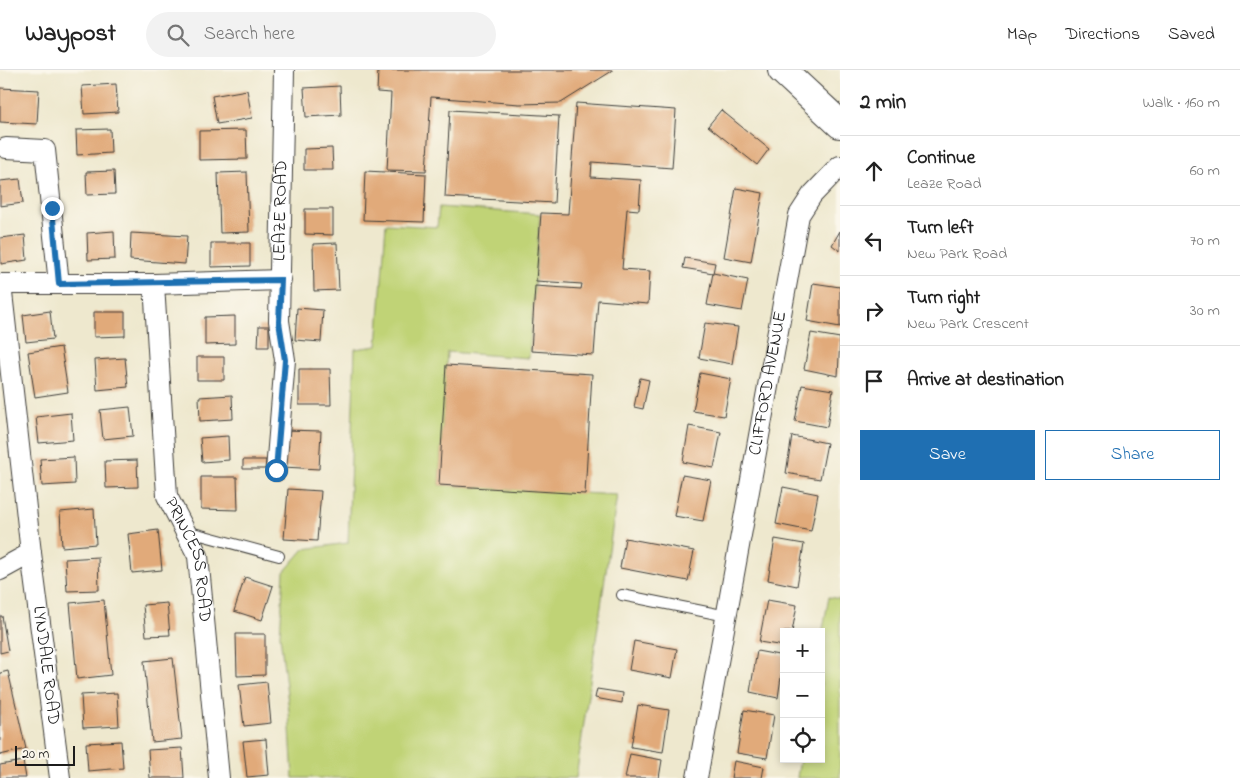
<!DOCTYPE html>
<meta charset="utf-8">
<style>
body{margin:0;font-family:"Indie Flower",sans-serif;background:#f2f2f2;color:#222}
.controls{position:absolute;right:15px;bottom:15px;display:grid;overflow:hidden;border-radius:0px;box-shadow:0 2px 8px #0003}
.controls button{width:45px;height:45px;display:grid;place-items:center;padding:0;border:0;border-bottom:1px solid #e0e0e0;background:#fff;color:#222;font:25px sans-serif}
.scale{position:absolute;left:15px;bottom:12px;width:60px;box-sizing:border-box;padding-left:5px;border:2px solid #1c1c1c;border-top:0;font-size:14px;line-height:18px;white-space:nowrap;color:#1c1c1c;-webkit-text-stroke:4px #fbf7ec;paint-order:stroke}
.stop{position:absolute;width:15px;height:15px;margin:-11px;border:4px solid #1f6fb2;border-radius:50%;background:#fff}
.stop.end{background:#1f6fb2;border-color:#fff;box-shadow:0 1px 5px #0008}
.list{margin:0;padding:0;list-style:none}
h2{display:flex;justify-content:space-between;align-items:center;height:65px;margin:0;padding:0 20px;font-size:21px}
h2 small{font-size:16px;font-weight:400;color:#767676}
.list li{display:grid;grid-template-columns:32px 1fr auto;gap:15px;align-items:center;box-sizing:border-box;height:70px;padding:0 20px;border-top:1px solid #e0e0e0}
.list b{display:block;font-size:19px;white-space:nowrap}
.list p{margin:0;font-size:16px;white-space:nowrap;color:#767676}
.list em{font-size:16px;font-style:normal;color:#767676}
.actions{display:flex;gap:10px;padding:15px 20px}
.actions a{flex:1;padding:11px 0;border:1px solid #1f6fb2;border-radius:0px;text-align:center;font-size:18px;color:#1f6fb2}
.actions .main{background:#1f6fb2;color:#fff}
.icon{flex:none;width:28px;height:28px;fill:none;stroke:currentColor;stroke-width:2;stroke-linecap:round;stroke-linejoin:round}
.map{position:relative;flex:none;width:840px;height:708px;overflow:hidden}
header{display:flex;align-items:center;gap:30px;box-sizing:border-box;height:70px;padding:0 25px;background:#fff;border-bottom:1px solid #e0e0e0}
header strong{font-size:24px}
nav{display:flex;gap:28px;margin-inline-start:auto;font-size:18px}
.search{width:350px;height:45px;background:#f2f2f2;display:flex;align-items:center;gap:12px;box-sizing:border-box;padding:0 18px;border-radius:28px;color:#767676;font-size:19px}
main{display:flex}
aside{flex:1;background:#fff}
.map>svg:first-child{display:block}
.green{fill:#c0d376;stroke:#6e7849}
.building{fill:#e1aa7a}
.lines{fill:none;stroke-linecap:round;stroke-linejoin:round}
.service-casing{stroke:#3c3b37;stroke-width:12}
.minor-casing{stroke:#3c3b37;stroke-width:22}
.secondary-casing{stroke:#3c3b37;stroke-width:30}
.service{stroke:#fff;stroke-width:10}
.minor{stroke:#fff;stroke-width:20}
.secondary{stroke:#fff;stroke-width:28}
.route{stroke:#1f6fb2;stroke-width:6}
.labels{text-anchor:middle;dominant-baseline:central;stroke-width:4.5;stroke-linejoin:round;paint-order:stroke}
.street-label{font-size:18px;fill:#1c1c1c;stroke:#fbf7ec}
</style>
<header>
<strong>Waypost</strong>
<div class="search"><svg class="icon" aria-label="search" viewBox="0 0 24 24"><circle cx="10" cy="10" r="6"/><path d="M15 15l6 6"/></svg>Search here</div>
<nav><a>Map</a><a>Directions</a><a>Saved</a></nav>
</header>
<main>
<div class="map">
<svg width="840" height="708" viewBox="0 0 840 708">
<rect width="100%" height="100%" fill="#fbf7ec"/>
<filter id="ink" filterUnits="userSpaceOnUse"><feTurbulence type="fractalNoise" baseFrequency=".02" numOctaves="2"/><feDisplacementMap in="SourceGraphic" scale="10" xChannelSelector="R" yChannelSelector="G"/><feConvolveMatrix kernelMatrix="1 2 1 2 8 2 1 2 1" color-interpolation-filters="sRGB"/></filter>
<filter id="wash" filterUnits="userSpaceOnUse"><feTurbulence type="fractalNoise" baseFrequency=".0096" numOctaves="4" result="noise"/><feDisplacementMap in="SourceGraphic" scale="20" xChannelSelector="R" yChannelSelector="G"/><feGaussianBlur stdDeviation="1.12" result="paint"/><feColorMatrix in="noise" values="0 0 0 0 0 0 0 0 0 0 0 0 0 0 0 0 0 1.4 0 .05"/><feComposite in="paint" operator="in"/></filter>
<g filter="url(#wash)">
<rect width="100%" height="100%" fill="#eee8ce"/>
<path class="green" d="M439 137 540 144 529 288 447 282 439 415 617 425 576 708H293L289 641 280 565 284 502 304 479 348 473 355 279 377 276 386 154 437 157Z
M829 527 840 529V708H797L800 689H821V569Z"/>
<g id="blocks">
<path class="building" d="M378 0H612V1L561 33 519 34 431 27 426 101 387 100 391 23 377 22Z
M116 14 118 42 84 44 82 16Z
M340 16 341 45 306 47 304 18Z
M0 18 39 20 37 54 0 52Z
M247 20 252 48 217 54 212 26Z
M576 33 676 40 672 98 592 92 591 107 641 110 639 140 627 139 622 199 650 201 648 234 598 230 594 285 531 281 535 216 581 219 582 214 536 211 541 143 568 144Z
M450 40 559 46 554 133 445 127Z
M721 40 769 79 757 95 708 56Z
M110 59 111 83 77 85 76 60Z
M246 60 247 89 199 90V61Z
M332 78 333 100H304V79Z
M114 101 115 124 87 125 86 102Z
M365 101 426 104 424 152 363 150Z
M247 102 249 162 220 163 218 103Z
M20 109 23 133 0 136V111Z
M736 118 763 123 751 192 724 187Z
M305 139H333V165L305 164Z
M114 161 115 189 88 190 87 163Z
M840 161V181L832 175Z
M131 163 187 166 185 194 130 190Z
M25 165 27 190 1 194 0 168Z
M211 173H250V196L211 197Z
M337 173 339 220 314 221 313 174Z
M685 188 715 193 713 203 748 210 742 241 707 235 713 203 683 198Z
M813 213 840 217V257L807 251Z
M297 238 323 240 321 272 295 270Z
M50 241 53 269 26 272 23 245Z
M94 242H125V266L94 267Z
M235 246V274L205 275V247Z
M705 253 738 257 732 294 699 288Z
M259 256H269V277H258Z
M811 263 840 268 838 306 804 299Z
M61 277 68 322 35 327 28 282Z
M197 287H224V310H197Z
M125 288 128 317 97 320 95 290Z
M446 295 592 304 585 424 439 415Z
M299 299H330L331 335H299Z
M700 303 731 309 724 346 693 341Z
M640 308 649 310 643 339 634 337Z
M802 315 833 320 827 357 795 351Z
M232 325 233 349 200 351 199 327Z
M130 337 133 366 103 369 100 340Z
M71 343 73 370 39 373 36 347Z
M689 356 721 362 714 398 683 392Z
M285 360 321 361 319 399 283 397Z
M228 366 229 390 202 392 200 368Z
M792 366 827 373 820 409 786 403Z
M74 387 75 414 42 416 40 389Z
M137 390 138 417 106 418 105 391Z
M243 390H266L265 399H243Z
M682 405 711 410 703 451 674 446Z
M201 407H237L238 440 201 439Z
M783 417 818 424 811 461 776 454Z
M288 419 321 421 317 471 284 469Z
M94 439 96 474 62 477 60 442Z
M158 460 162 500 132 503 128 464Z
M625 468 694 481 688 511 620 498Z
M775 469 804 474 797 516 768 510Z
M98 487 99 520 67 521 65 489Z
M245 507 273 516 262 550 234 541Z
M104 530 111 605 77 609 70 533Z
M767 530 797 535 792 562H784V576L759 572Z
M167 533 170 565 146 566 143 535Z
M0 546H2L8 581 0 583Z
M236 564H265V605L237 606Z
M634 571 677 579 672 608 629 600Z
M757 581 784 586 778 628 750 622Z
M173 588 182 669 152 672 144 591Z
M8 601 26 679 0 685V603Z
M267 612 271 653 244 656 239 615Z
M597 619 623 623 622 633 595 628Z
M117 623 119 656 83 658 81 625Z
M638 635 669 640 663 682 631 677Z
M744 640 774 645 767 688 737 683Z
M266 669 269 705 247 707 243 671Z
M121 671 123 698 88 701 86 673Z
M182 678 184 708H150L148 680Z
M630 684 662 690 659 708H625Z
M23 691 26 708H0V695Z
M734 691 764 697 762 708H731Z"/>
</g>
</g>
<g filter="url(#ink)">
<use href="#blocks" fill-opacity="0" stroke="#3c3b37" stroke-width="1"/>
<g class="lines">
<defs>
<path id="service" d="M186 461 279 486
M622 525 727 546"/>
<g id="minor">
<path d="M6 78 45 80 59 214"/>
<path d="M0 214H154L281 210"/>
<path id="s1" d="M1 214 31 483 60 708"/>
<path id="s2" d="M154 214 167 426 198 486 219 708"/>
<path id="s3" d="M276 401 285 290 279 251 284 0"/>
<path d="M0 500 31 483"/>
<path id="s4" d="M697 708 799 145 812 125 840 96"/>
</g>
<path id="secondary" d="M782 0 840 54"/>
</defs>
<use href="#service" class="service-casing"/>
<use href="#minor" class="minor-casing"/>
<use href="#secondary" class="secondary-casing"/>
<use href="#service" class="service"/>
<use href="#minor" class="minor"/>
<use href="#secondary" class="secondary"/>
</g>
</g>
<g class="lines" filter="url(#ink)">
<path class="route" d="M52 138 59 214 281 210 279 252 285 290 276 400"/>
</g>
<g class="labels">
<g class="street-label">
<text stroke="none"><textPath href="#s3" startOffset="261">LEAZE ROAD</textPath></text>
<text stroke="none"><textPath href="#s4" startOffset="401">CLIFFORD AVENUE</textPath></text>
<text stroke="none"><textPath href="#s2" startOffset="281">PRINCESS ROAD</textPath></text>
<text stroke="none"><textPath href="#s1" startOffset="384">LYNDALE ROAD</textPath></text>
</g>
</g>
</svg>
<div class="controls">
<button>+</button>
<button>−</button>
<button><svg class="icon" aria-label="locate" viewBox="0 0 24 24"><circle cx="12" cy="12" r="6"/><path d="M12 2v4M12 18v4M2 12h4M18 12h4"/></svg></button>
</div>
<div class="scale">20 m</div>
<div class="stop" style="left:276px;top:400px"></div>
<div class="stop end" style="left:52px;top:138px"></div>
</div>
<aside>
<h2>2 min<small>Walk · 160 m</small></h2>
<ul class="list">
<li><svg class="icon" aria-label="ahead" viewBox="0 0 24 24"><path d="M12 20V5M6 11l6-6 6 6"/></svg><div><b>Continue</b><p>Leaze Road</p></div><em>60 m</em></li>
<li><svg class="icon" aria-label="left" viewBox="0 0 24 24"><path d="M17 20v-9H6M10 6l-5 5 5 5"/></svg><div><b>Turn left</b><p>New Park Road</p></div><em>70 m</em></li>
<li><svg class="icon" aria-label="right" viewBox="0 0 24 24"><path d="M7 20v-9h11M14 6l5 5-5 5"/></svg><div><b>Turn right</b><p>New Park Crescent</p></div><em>30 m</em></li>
<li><svg class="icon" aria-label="arrive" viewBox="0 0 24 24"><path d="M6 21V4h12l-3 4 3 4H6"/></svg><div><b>Arrive at destination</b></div></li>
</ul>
<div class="actions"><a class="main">Save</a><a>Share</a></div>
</aside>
</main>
